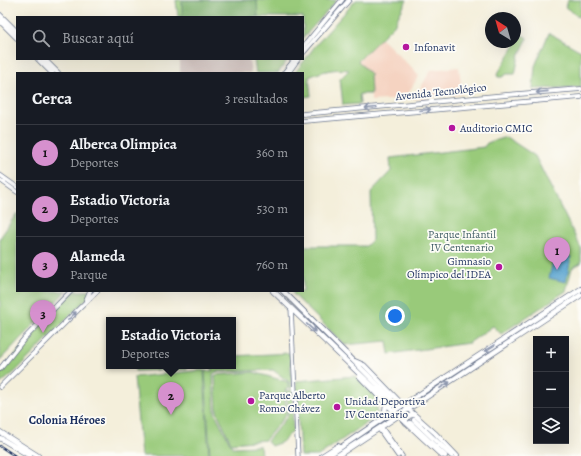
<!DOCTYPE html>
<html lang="es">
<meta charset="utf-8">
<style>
body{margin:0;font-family:Alegreya,serif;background:#20242c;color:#f1f3f6}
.controls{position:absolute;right:12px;bottom:12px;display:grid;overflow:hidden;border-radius:0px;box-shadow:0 4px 16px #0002}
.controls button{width:36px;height:36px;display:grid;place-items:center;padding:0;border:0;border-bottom:1px solid #363941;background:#171b24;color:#f1f3f6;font:20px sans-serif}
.compass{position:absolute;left:485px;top:12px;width:36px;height:36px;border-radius:50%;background:#171b24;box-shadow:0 4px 16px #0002;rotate:323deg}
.you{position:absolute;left:395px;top:316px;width:14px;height:14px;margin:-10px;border:3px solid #fff;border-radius:50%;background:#1a73e8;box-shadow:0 0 0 6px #1a73e833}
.badge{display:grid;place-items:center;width:26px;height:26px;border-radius:50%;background:#d690ce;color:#111;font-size:13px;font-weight:700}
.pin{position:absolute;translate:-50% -33px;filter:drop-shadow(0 1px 2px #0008)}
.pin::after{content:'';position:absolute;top:21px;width:14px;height:12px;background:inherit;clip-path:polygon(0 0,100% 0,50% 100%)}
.popup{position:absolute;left:106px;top:317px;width:130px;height:52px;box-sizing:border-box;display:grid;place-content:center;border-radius:0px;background:#171b24;filter:drop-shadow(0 1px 3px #0005);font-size:13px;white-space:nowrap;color:#9ea1a6}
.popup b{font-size:15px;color:#f1f3f6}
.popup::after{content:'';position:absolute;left:50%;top:100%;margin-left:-8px;border:8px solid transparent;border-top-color:#171b24}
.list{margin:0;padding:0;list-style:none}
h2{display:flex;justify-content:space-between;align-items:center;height:52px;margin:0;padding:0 16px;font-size:17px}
h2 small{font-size:13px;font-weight:400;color:#9ea1a6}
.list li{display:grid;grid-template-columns:26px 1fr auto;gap:12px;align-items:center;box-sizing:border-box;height:56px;padding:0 16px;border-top:1px solid #363941}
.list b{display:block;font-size:15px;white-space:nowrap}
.list p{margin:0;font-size:13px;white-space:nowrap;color:#9ea1a6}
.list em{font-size:13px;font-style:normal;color:#9ea1a6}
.icon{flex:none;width:22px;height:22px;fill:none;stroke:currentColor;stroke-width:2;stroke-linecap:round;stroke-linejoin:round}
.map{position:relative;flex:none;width:581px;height:456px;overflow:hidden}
.search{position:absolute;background:#171b24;box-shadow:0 4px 16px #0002;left:16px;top:16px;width:288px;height:44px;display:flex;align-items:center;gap:10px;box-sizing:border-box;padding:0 14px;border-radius:0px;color:#9ea1a6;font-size:15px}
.panel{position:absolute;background:#171b24;box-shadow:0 4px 16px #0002;left:16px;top:72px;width:288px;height:220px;border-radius:0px}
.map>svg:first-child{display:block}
.built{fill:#f5d3c1}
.industrial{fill:#d1c0bc}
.green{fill:#99ca7a;stroke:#5a7c6c}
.forest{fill:#7aae6a;stroke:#4a6e64}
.water{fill:#56a2ce;stroke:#386896}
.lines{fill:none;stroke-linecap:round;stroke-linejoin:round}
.primary-tunnel{stroke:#c9c9c2;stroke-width:4.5;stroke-dasharray:4.5 2;stroke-linecap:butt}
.tertiary-casing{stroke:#67728a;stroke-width:5}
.secondary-casing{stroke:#67728a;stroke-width:5.5}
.primary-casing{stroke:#67728a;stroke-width:6}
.tertiary{stroke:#fff;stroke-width:3.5}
.secondary{stroke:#fff;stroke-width:4}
.primary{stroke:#fff;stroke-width:4.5}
.rail-casing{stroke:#1b2f5e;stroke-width:2.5}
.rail{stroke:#fdfcf7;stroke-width:1;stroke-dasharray:3;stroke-linecap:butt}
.oneway{stroke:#8d97ae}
.poi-dot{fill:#b5179e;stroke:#fdfcf7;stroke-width:1.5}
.labels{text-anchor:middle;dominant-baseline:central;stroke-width:3.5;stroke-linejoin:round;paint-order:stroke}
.poi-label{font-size:11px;fill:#1b2f5e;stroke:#fdfcf7;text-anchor:start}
.street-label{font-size:11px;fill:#1b2f5e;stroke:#fdfcf7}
.park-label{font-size:11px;fill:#415e66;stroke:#fdfcf7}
.neighbourhood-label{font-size:12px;font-weight:bold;fill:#1b2f5e;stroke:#fdfcf7}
</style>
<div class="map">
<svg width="581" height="456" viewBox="0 0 581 456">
<rect width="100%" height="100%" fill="#fdfcf7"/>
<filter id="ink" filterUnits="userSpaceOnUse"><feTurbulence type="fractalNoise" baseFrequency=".025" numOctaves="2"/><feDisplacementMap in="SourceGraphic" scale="8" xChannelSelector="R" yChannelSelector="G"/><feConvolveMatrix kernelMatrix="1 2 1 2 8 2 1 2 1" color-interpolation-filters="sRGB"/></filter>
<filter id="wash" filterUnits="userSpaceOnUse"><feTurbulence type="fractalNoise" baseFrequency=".012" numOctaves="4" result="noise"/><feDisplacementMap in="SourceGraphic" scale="16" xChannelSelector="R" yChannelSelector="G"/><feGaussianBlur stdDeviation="0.9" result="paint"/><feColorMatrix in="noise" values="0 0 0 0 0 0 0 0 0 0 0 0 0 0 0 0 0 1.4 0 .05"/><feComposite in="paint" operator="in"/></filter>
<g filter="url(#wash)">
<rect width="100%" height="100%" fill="#f4efdb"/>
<path class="built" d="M381 38 419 75 405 99 371 101 370 74 358 62Z
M459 67 462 94 414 99 431 70Z"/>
<path class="industrial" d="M180 59H249L251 73H180Z"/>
<path class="green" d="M176 0H337L303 38V17H178Z
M356 0H407L394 25 358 61 370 74 371 94H359L360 104 343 105 340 79 349 70C335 68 322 71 309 77L311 96 303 97V73H295L315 46Z
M568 0H581V15L579 17 565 7Z
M549 33 581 51V87L533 89 535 66Z
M521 35 526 37 527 39 519 56 515 74H507L502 77H498L497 75Z
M254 59H288L278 73H256Z
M506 137 535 156 581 248V263L572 268 566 291 501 334 493 326 469 343 389 354 387 341 345 345 293 294V291H303V246H366L372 240 371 192 391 171 390 158 484 147 487 143Z
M17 213V291H66L0 360V238Z
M73 291H94L16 371 0 384V373L3 369 42 324Z
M290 353 292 388H289V382L273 370 216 372 213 374 215 413 232 447 260 446 261 456H210L205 371H212V366H233V356Z
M135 366H187V369L135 371Z
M204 370 209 456H141L134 377Z
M253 372 288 382V389L285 390 286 415 265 440 231 443 217 412 215 375Z
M355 376 377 398V416L318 456H300L296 381Z
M292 390 293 431 282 442 271 446 267 441 288 416 287 391Z"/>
<path class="forest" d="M182 0H257L258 17H182Z"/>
<path class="water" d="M555 253 571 257 566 282 549 278Z"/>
</g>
<g filter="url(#ink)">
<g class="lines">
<path class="primary-tunnel" d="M391 398 411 417
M388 401 409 422"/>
<defs>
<path id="tertiary" d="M0 175 17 187
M0 180 17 192
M291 308 298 456
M382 428 402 456
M379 429 398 456"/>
<path id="secondary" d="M303 47 342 0
M303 53 349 0
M284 73 295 59
M288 73 298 59
M303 114 506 95 581 89
M303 121 581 97
M86 300 90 291
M355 361 364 365 397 399 435 433 457 456
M0 369 24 339 71 291
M360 377 386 404 442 456
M0 387 97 291
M388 406 394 405 397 399
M406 423V420L409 416 413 415"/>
<path id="primary" d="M0 15 17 32
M0 21 17 38
M38 59 52 73
M44 59 58 73
M273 291 388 401
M283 291 391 398
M383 417 385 412 386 404
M414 420 452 456
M410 423 445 456
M0 432 38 456
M0 438 30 456
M322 456 338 446
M328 456 394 411 581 289
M337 456 581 295"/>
</defs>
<use href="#tertiary" class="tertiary-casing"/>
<use href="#secondary" class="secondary-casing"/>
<use href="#primary" class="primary-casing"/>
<use href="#tertiary" class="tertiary"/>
<use href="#secondary" class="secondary"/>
<use href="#primary" class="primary"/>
<defs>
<path id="rail" d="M0 446 15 456"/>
</defs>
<use href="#rail" class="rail-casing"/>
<use href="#rail" class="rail"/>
</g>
<defs><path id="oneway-shaft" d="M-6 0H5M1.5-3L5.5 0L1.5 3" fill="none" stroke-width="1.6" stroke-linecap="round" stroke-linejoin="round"/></defs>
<g class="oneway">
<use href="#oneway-shaft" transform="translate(542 92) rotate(174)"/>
<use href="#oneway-shaft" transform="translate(371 108) rotate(175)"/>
<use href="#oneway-shaft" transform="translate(425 110) rotate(-5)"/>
<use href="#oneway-shaft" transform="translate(72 316) rotate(-45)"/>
<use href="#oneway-shaft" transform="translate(311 328) rotate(43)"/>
<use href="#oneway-shaft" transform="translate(490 348) rotate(148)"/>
<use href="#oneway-shaft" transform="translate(445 385) rotate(-33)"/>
</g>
</g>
<g class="poi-dot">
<circle cx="406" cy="47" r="4"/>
<circle cx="452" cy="128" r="4"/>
<circle cx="499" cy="267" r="4"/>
<circle cx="251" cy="401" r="4"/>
<circle cx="337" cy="407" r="4"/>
</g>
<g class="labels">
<g class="poi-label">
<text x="414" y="47">Infonavit</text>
<text x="460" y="128">Auditorio CMIC</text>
<text x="491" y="261" text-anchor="end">Gimnasio<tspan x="491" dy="13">Olímpico del IDEA</tspan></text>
<text x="259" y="395">Parque Alberto<tspan x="259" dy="13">Romo Chávez</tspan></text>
<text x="345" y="401">Unidad Deportiva<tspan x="345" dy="13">IV Centenario</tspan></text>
</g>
<g class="street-label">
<text transform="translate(441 92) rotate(-6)">Avenida Tecnológico</text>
</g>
<g class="park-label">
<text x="462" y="234">Parque Infantil<tspan x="462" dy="13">IV Centenario</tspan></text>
</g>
<g class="neighbourhood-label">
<text x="67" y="420">Colonia Héroes</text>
</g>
</g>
</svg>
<div class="controls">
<button>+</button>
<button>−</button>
<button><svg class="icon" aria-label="layers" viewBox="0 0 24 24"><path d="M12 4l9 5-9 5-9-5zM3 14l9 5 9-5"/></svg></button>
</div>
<svg class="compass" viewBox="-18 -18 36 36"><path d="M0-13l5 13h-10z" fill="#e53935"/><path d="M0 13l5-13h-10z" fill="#9ea1a6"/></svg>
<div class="you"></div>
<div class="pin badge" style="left:557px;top:270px">1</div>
<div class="pin badge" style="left:171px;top:415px">2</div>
<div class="popup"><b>Estadio Victoria</b>Deportes</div>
<div class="pin badge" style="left:43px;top:333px">3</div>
<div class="search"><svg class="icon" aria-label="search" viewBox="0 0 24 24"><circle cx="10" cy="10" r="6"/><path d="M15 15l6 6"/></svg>Buscar aquí</div>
<section class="panel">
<h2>Cerca<small>3 resultados</small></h2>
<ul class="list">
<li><span class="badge">1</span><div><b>Alberca Olimpica</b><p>Deportes</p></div><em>360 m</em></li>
<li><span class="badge">2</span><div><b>Estadio Victoria</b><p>Deportes</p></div><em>530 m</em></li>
<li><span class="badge">3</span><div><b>Alameda</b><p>Parque</p></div><em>760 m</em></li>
</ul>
</section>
</div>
